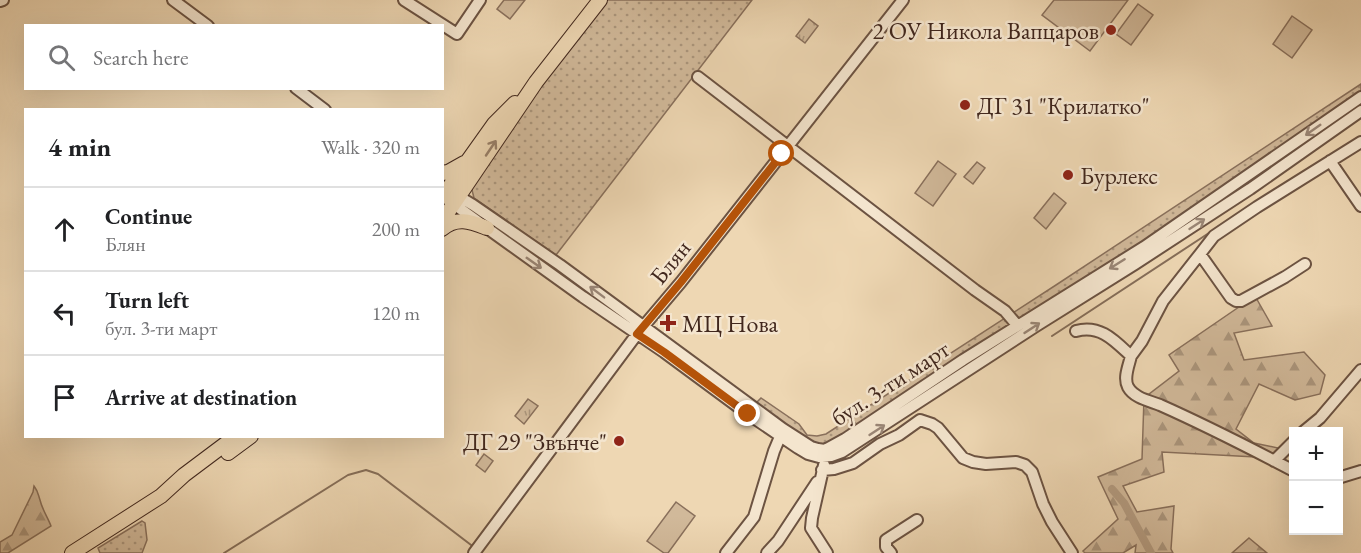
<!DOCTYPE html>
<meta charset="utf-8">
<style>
body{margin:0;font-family:"EB Garamond",serif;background:#f2f2f2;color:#202124}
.controls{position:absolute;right:18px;bottom:18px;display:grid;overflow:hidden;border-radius:0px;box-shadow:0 6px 24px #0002}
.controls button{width:54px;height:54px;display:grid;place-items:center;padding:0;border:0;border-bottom:2px solid #e0e0e0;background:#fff;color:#202124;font:30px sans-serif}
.stop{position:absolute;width:18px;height:18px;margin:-14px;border:4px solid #b45309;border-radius:50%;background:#fff}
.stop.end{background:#b45309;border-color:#fff;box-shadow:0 2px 6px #0008}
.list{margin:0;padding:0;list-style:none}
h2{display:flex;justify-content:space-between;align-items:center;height:78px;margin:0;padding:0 24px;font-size:26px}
h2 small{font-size:20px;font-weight:400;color:#757577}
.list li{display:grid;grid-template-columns:39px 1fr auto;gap:18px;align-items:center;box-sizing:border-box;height:84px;padding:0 24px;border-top:2px solid #e0e0e0}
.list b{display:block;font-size:22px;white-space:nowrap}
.list p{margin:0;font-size:20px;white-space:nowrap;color:#757577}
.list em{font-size:20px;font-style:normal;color:#757577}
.icon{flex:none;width:33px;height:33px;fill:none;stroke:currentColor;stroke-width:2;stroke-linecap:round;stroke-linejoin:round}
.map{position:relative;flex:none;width:1361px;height:553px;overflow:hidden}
.search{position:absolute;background:#fff;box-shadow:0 6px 24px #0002;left:24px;top:24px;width:420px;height:66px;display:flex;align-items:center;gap:15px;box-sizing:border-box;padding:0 21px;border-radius:0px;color:#757577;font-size:22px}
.panel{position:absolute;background:#fff;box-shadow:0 6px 24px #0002;left:24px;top:108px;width:420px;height:330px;border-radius:0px}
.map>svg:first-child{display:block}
.grass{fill:url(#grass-dots);stroke:#89705c;stroke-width:1.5}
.forest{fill:url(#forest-firs);stroke:#89705c;stroke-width:1.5}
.park{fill:url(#park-tufts);stroke:#89705c;stroke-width:1.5}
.garden{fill:#d1b99a;stroke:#89705c;stroke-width:1.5}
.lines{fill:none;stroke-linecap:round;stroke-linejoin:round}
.stream{stroke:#856d58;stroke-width:2}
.canal{stroke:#b39b80;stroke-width:8}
.minor-casing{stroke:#6c5342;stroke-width:14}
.major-casing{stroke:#41271d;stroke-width:16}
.minor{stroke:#f4e5ce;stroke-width:10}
.major{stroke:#eed7b3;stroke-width:14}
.oneway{stroke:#9a8676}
.oneway2{stroke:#987f68}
.route{stroke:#b45309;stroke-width:8}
.poi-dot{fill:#8f2418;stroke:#f4e5ce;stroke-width:2}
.labels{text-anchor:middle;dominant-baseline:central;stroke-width:5;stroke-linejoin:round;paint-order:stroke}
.poi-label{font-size:24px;fill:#41271d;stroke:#f4e5ce;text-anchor:start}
.street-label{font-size:24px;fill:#41271d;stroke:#f4e5ce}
</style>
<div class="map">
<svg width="1361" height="553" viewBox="0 0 1361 553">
<defs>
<pattern id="grass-dots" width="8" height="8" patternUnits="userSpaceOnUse" patternTransform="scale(1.5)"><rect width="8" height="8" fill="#d1b99a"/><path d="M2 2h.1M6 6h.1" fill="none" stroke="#ab967d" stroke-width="1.8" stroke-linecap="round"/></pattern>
<pattern id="forest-firs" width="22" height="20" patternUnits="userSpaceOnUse" patternTransform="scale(1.5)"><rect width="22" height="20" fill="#d1b99a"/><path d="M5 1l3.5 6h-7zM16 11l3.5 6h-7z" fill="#ab967d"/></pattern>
<pattern id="park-tufts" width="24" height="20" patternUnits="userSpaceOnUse" patternTransform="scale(1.5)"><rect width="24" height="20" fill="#d1b99a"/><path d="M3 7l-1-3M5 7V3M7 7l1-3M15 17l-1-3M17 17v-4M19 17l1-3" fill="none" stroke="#ab967d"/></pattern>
</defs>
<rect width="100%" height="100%" fill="#eed7b3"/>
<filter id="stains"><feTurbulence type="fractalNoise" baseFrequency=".00333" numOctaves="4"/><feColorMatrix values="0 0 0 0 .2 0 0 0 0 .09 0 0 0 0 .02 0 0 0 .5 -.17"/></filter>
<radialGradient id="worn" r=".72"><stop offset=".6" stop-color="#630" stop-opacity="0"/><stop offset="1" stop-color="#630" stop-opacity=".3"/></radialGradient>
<path class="grass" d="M607 0H752L556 255 474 198 471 186 535 92Z
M1361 84V97L1144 247 825 450 752 407 761 398 799 424 807 435 817 436 826 434 1056 285Z
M142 521 145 523 147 540 142 553H100L98 548Z"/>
<path class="forest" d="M1255 296 1272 326 1234 333 1244 360 1304 352 1325 375 1320 394 1295 400 1259 384 1236 429 1254 443 1278 448 1275 465 1256 457 1162 452 1164 472 1123 486 1137 512 1174 506 1171 549 1173 553H1135L1136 545 1123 553H1085L1083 551 1118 519 1098 477 1142 459 1144 398 1179 371 1169 355Z
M34 486C38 491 38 494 40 500 42 509 48 518 51 526L8 553H0V542L12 535 33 492Z
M1249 538 1267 553H1232Z"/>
<path class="park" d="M809 19 818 26 805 43 796 36Z
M977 162 985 168 973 184 964 177Z
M528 399 538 406 524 424 515 416Z
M484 454 493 461 485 472 476 465Z"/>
<path class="garden" d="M504 0H525L510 19 497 9Z
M1054 0H1128L1090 51 1042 15Z
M1138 4 1153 15 1131 45 1116 34Z
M1292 16 1312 30 1292 58 1273 44Z
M938 161 956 174 933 206 915 193Z
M1054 193 1066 203 1046 229 1034 218Z
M676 502 695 516 668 553H664L647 541Z"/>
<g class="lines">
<path class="stream" d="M1052 336 1212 231
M224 553 348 475 366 470 378 474 475 548"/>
<path class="canal" d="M1112 489 1124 503 1151 553"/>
<defs>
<path id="minor" d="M173 0 208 26
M404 0 457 34 480 0
M0 1 3 0
M698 77 975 290 1005 311 1017 325
M296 88 325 110
M1330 161 1361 206
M453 193 473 205 560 265 783 429 811 447 818 449 825 450 845 439 963 360 1144 247 1361 97
M448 200 583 297 664 352 748 414 798 448 808 454 819 457 831 456 842 452 1036 326 1135 264 1250 189 1361 111
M1305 264 1285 277 1241 301H1236L1231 298 1200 254 1214 236 1257 207 1361 142
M1076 331C1100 324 1115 341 1131 356 1129 365 1123 378 1128 387 1134 398 1150 401 1160 405 1205 425 1250 448 1294 471
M1131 356 1142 341 1163 301 1200 254
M1303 432 1320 418 1361 370
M1274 461 1294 441
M824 465 812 518 811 528 827 553
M822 470 834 469 853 463 880 444 899 435 920 420 932 424 938 428 963 458 973 462 986 464 1016 462 1025 465 1032 472 1043 504 1052 522 1072 553
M1338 478 1361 471
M474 553 637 334 681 282 903 0
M726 553 754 517 774 451 782 432
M767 553 778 541 817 482
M891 553 886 547V540L917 520"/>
<path id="major" d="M442 173 448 172 464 163
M442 197 494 124 515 103
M442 221 536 82 600 0
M442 229C457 216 471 222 487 228
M228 453 251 436
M72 553 161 496 184 475 236 436"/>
</defs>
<use href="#minor" class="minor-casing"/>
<use href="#major" class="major-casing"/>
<use href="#minor" class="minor"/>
<use href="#major" class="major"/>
</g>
<defs><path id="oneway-shaft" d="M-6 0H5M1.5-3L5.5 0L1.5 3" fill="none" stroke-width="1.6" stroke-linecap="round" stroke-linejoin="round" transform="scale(1.5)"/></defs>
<g class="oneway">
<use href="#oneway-shaft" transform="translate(1313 130) rotate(145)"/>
<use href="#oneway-shaft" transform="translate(1197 224) rotate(-33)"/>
<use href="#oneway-shaft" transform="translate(534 263) rotate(35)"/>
<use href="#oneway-shaft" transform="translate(1117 264) rotate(148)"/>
<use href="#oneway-shaft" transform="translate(597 292) rotate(-143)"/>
<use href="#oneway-shaft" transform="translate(1032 328) rotate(-33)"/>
<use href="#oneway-shaft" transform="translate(877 430) rotate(-33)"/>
</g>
<use class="oneway2" href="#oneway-shaft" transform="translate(491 148) rotate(-56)"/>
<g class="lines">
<path class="route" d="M748 414 664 352 637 334 681 282 782 154"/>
</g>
<g class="poi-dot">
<circle cx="1111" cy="30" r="6"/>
<circle cx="965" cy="105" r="6"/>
<circle cx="1068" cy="175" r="6"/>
<path d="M665 314h6v6h6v6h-6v6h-6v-6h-6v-6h6z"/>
<circle cx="619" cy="441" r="6"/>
</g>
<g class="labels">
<g class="poi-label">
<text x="1099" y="30" text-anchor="end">2 ОУ Никола Вапцаров</text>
<text x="977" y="105">ДГ 31 "Крилатко"</text>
<text x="1080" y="175">Бурлекс</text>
<text x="682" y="323">МЦ Нова</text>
<text x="607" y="441" text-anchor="end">ДГ 29 "Звънче"</text>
</g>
<g class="street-label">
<text transform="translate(670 262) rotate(-51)">Блян</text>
<text transform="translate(890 383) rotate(-33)">бул. 3-ти март</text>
</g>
</g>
<rect width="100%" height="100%" filter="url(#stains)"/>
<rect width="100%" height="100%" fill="url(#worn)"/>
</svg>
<div class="controls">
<button>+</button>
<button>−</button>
</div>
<div class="stop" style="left:782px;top:154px"></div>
<div class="stop end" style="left:748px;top:414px"></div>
<div class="search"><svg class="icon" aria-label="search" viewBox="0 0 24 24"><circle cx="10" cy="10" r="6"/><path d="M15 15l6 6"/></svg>Search here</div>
<section class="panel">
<h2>4 min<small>Walk · 320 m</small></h2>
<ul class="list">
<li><svg class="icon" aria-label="ahead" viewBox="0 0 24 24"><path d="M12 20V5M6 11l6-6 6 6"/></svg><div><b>Continue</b><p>Блян</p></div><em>200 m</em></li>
<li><svg class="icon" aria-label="left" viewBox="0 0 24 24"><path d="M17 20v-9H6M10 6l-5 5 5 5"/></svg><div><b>Turn left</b><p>бул. 3-ти март</p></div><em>120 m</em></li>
<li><svg class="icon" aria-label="arrive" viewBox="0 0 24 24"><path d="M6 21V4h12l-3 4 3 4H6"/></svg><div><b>Arrive at destination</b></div></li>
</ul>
</section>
</div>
